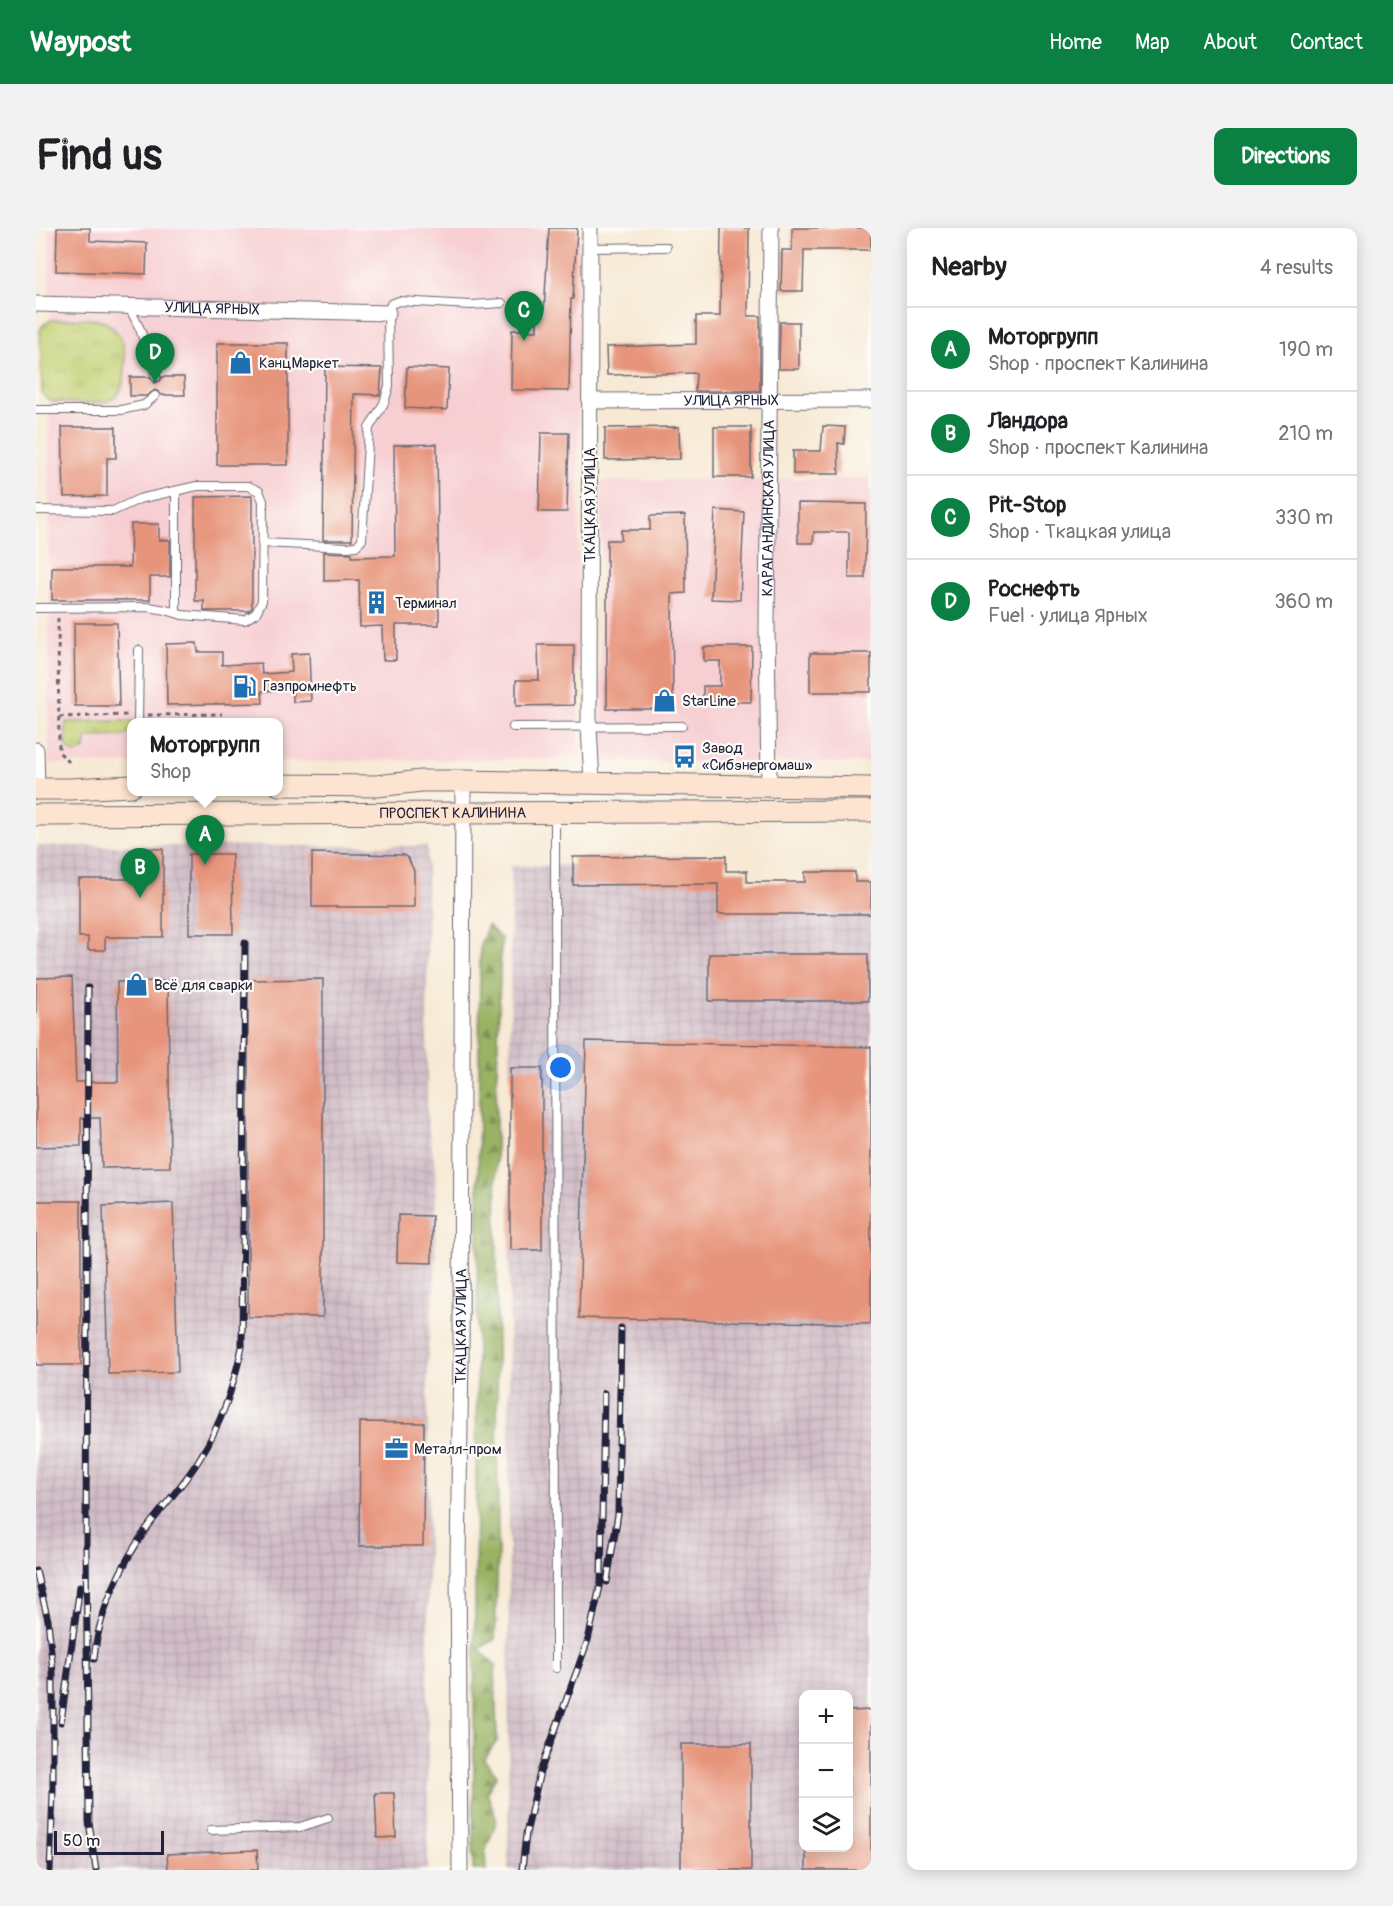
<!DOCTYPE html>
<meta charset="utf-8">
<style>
body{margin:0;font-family:Pangolin,sans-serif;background:#f2f2f2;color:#202124}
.controls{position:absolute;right:18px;bottom:18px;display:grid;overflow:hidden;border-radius:12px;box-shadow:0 3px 15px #0003}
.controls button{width:54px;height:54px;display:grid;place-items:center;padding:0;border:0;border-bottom:2px solid #e0e0e0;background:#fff;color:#202124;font:30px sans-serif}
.scale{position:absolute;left:18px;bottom:15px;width:110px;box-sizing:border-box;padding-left:6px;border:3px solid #22223b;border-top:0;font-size:16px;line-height:21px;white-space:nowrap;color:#22223b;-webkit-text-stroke:4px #fdfcf7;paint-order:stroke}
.you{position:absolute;left:525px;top:840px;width:21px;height:21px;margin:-15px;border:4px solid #fff;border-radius:50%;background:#1a73e8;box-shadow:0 0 0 9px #1a73e833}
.badge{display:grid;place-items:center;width:39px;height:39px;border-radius:50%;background:#0b8043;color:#fff;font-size:20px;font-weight:700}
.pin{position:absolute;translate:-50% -50px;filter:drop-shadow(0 2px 3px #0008)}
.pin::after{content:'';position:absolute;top:32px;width:21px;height:18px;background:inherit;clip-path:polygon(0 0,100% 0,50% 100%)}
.popup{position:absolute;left:91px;top:490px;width:156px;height:78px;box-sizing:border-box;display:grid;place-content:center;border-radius:12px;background:#fff;filter:drop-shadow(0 2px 4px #0005);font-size:20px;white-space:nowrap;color:#757577}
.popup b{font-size:22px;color:#202124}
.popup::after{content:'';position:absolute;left:50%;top:100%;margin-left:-12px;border:12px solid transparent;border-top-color:#fff}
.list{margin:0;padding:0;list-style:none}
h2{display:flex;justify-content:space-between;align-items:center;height:78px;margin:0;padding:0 24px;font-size:26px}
h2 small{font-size:20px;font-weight:400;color:#757577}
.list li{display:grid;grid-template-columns:39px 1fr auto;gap:18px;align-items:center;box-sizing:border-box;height:84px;padding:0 24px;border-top:2px solid #e0e0e0}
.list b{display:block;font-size:22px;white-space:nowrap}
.list p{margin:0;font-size:20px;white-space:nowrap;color:#757577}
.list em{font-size:20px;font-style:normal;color:#757577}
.icon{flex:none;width:33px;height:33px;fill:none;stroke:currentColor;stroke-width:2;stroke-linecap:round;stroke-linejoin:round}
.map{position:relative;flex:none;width:835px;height:1642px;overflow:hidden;border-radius:12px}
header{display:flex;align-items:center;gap:36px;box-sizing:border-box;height:84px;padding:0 30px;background:#0b8043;color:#fff}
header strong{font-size:28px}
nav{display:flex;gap:33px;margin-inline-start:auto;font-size:21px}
.intro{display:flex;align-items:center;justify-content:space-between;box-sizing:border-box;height:144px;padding:0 36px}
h1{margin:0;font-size:42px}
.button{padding:15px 27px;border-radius:12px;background:#0b8043;color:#fff;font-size:21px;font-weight:700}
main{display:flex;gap:36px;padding:0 36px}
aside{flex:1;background:#fff;border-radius:12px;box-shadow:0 3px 15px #0003}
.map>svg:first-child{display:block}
.built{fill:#f7cfd3}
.industrial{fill:url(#industrial-grid);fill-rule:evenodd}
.grass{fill:url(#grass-tufts);stroke:#727956;stroke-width:1.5}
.forest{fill:url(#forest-firs);stroke:#5e6a50;stroke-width:1.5}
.building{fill:#e7947b}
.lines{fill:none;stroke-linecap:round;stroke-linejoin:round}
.service-casing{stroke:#6d6871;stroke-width:10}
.minor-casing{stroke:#6d6871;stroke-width:17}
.secondary-casing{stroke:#6d6871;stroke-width:23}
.path{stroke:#6d6871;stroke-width:3;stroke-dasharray:4.5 4.5;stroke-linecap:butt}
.service{stroke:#fff;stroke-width:8}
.minor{stroke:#fff;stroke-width:15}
.secondary{stroke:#fde4d0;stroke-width:21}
.rail-casing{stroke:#22223b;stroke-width:7}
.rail{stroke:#fdfcf7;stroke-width:4.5;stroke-dasharray:14;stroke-linecap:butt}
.labels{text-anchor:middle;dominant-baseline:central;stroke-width:4.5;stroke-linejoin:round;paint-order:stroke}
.street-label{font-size:15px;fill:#22223b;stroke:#fdfcf7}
.poi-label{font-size:15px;fill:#22223b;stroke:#fdfcf7;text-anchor:start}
</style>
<header>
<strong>Waypost</strong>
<nav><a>Home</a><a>Map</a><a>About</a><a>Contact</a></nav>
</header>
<div class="intro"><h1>Find us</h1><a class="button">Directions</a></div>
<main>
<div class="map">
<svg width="835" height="1642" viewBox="0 0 835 1642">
<defs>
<pattern id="industrial-grid" width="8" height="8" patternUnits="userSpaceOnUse" patternTransform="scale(1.5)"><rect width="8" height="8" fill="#d2bdc7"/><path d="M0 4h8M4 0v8" fill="none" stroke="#b4a2ac"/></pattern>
<pattern id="grass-tufts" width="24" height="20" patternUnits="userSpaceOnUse" patternTransform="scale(1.5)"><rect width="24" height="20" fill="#c2d072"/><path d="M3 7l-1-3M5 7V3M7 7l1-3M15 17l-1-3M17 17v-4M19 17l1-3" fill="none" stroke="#a6b264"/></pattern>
<pattern id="forest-firs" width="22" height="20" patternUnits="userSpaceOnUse" patternTransform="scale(1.5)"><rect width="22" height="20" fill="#99b264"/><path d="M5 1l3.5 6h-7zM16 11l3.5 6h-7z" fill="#7c9054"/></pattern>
</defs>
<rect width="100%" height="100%" fill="#fdfcf7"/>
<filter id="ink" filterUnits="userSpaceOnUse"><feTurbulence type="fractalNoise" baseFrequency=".0167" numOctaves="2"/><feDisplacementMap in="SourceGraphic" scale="12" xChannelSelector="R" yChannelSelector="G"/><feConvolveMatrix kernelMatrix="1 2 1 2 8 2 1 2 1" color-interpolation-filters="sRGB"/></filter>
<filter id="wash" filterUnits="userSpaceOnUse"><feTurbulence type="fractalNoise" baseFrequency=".008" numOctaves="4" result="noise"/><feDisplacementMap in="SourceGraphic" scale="24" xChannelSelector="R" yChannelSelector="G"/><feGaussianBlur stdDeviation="1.35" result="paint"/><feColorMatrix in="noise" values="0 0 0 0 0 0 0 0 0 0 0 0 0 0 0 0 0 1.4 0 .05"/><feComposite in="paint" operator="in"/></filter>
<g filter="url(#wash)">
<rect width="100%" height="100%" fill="#f7e9d4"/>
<path class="built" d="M13 0H543L542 530 243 534V494H96L95 535 13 536Z
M835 250V535L565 533V253Z"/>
<path class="industrial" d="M0 618H391V892L399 937 400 993 399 1049 392 1123V1642H0Z
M537 637 711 643V654H769L819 644V654H835V1642H472L475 638ZM768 1466H812V1620H768Z"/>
<path class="grass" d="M15 92C28 92 53 89 66 93 75 96 84 106 87 116 90 130 91 160 79 169 65 180 37 174 20 174 13 173 9 171 6 165L4 103 7 97Z
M108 491 186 492V494H108Z
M97 493 95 503 88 508 51 509 49 521 39 526 30 519V494Z"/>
<path class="forest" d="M452 697 465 711 460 879 462 1325 459 1411 443 1421 459 1437 461 1513 448 1532 461 1547 451 1564 461 1592 449 1625 450 1642H437L444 718Z"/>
<g id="blocks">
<path class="building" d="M21 0H54V13L111 15 110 46 20 43Z
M513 0H541L537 71H535L533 163 475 162 476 102 501 103V84H508Z
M685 0H713L712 88H724V163H659L660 145 571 147 570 119 660 116V88H684Z
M756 0H835V22H768L767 63H745L746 22H756Z
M744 94H763V141H743Z
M181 115H252V237H181Z
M289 139 346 140 344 167 318 166 316 312H287Z
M371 139 413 141 411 182 369 180Z
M94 149H114L119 155 124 153 126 149H148L149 167H125L123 164 119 162 110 168H94Z
M787 198 809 199 808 216 802 215 803 246H757V223H785Z
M26 199H80V230H71V268L28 269Z
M643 199 644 231 569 232V200Z
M678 199H715V249H678Z
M505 205H533L531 284H503Z
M401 216 403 397H360V432H347L346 398 324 399 323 352 288 353V324L316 325V329L359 328 358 217Z
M216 268V380L212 383H168V373H159V269Z
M762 275 830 276 829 350H813V304H778L777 315H762Z
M679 282 708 284 704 372 675 371Z
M649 287 650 365 636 366 637 481H571V312H585V302H614V288Z
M95 296H123V312H134V349H114V372H16V339H94Z
M38 395H81L83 478H39Z
M161 415 162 424H186V437L225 435 226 446 256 444 255 426 273 425 275 473 257 474V462L226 463 227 475 131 477 130 416Z
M502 417H538V477L480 478V452H503Z
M668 419H716L715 474H667V458H684V433H668Z
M774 425H835V464H774Z
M106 620 127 621V709H69V722H52V709H43V651H105Z
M276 625 367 627 372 630 378 643V679H276Z
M153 626H196L197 706H153Z
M690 628V643H711V654H769V644H819V654H835V686H682V656L537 657V629Z
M673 726H832V773H673Z
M36 749 40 854H82L81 754 132 753 134 939 66 940 64 890H45V918L0 919V750Z
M287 751V1089H212V752Z
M550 813 835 819V1096L543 1090Z
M474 840H506V1022H474Z
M0 973H45V1137H0Z
M137 975 142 1144 72 1146 67 978Z
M362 987 396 988V1035L361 1034Z
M324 1194 388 1195 387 1318H323Z
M835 1482V1642H770V1620H813V1483Z
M645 1516H715V1642H645Z
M339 1565H358L360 1609 341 1610Z
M221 1622 222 1642H132L131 1626Z"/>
</g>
</g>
<g filter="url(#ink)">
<use href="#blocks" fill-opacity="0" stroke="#6d6871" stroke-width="1.5"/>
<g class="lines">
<defs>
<path id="service" d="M554 20 630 19
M93 79 104 101 120 149
M0 182H85L108 177 119 168
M140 263V385
M0 282 77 283 103 271 161 258H212L223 263 227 273 226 373 220 385 209 392 146 387 130 382 113 379 0 380
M226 315 312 319 320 318 326 312 333 200 348 175 353 158 352 85 355 76 363 73 435 77 466 75
M102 494 103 422
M477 499 646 498
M519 585 520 1440
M175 1602 264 1599 292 1590"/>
<g id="minor">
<path d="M554 0 553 499 556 554"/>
<path id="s1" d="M0 76 352 85"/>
<path id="s2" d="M554 173 835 172"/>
<path d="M0 522 1 561"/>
<path id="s3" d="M733 559 731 398 735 0"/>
<path id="s4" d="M424 1642 422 1333 425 1126 427 553"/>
</g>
<g id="secondary">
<path d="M243 557 341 558 385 553H427L835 560"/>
<path d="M0 561H34L96 558"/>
<path id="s5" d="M0 587 835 583"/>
</g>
</defs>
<use href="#service" class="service-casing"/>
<use href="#minor" class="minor-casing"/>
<use href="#secondary" class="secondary-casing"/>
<path class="path" d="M22 390 23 524 33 534
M112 487 186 486
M23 489 93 487"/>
<use href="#service" class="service"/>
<use href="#minor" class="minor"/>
<use href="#secondary" class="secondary"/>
<defs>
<path id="rail" d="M52 760 50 1319 53 1594 60 1642
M0 1343 12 1392 17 1444V1564L14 1642
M571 1354 582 1286 585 1100
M58 1431C62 1385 85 1337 111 1300 128 1277 149 1255 164 1230 186 1194 197 1160 206 1119L209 715
M25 1494 44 1358
M486 1642 490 1606 504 1544 552 1412 565 1354 568 1165"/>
</defs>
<use href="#rail" class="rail-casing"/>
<use href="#rail" class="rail"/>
</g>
</g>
<defs>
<symbol id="shop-bare" viewBox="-9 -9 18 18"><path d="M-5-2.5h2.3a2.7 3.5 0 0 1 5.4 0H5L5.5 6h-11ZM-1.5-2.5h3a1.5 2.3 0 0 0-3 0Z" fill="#1f6fb2" stroke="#fdfcf7" stroke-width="2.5" paint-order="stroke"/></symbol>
<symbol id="building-bare" viewBox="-9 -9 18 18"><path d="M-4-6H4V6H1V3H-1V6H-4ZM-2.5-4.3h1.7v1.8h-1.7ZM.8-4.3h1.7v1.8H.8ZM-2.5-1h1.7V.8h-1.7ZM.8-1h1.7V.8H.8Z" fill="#1f6fb2" stroke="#fdfcf7" stroke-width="2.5" paint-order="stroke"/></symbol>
<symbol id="fuel-bare" viewBox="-9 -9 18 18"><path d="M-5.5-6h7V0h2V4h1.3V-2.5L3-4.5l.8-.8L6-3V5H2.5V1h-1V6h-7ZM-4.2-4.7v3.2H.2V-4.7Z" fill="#1f6fb2" stroke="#fdfcf7" stroke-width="2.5" paint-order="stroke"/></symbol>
<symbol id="bus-bare" viewBox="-9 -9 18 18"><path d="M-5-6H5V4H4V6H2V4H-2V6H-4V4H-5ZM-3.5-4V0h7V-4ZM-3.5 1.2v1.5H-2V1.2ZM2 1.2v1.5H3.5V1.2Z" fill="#1f6fb2" stroke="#fdfcf7" stroke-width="2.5" paint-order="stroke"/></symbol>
<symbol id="office-bare" viewBox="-9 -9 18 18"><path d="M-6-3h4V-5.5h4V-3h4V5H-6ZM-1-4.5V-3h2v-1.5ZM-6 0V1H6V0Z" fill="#1f6fb2" stroke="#fdfcf7" stroke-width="2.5" paint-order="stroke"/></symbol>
</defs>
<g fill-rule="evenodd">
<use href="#shop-bare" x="188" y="118" width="33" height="33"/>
<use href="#building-bare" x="324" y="358" width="33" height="33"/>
<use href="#fuel-bare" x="192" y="442" width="33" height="33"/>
<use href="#shop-bare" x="612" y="456" width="33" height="33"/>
<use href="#bus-bare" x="632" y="512" width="33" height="33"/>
<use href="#shop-bare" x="84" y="740" width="33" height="33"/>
<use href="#office-bare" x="344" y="1204" width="33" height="33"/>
</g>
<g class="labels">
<g class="street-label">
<text stroke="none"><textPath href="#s1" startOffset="176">УЛИЦА ЯРНЫХ</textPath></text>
<text stroke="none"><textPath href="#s2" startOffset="141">УЛИЦА ЯРНЫХ</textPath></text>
<text transform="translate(554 277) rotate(-90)">ТКАЦКАЯ УЛИЦА</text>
<text stroke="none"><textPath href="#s3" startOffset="279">КАРАГАНДИНСКАЯ УЛИЦА</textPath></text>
<text stroke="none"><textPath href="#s5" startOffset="417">ПРОСПЕКТ КАЛИНИНА</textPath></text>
<text stroke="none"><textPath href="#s4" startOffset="544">ТКАЦКАЯ УЛИЦА</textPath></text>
</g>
<g class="poi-label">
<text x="223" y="135">КанцМаркет</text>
<text x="359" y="375">Терминал</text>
<text x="227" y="458">Газпромнефть</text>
<text x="646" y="473">StarLine</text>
<text x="666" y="520">Завод<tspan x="666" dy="17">«Сибэнергомаш»</tspan></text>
<text x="118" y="757">Всё для сварки</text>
<text x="378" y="1221">Металл-пром</text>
</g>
</g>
</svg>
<div class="controls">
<button>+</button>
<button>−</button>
<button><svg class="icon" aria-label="layers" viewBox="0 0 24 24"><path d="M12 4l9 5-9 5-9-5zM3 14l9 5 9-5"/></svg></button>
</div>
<div class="scale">50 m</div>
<div class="you"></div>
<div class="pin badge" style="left:169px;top:637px">A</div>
<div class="popup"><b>Моторгрупп</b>Shop</div>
<div class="pin badge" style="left:104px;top:670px">B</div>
<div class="pin badge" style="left:488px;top:113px">C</div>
<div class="pin badge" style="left:119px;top:155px">D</div>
</div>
<aside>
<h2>Nearby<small>4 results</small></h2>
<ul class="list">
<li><span class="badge">A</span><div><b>Моторгрупп</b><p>Shop · проспект Калинина</p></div><em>190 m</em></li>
<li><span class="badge">B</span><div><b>Ландора</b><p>Shop · проспект Калинина</p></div><em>210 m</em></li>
<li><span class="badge">C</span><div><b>Pit-Stop</b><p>Shop · Ткацкая улица</p></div><em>330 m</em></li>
<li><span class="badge">D</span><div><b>Роснефть</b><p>Fuel · улица Ярных</p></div><em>360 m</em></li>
</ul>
</aside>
</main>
